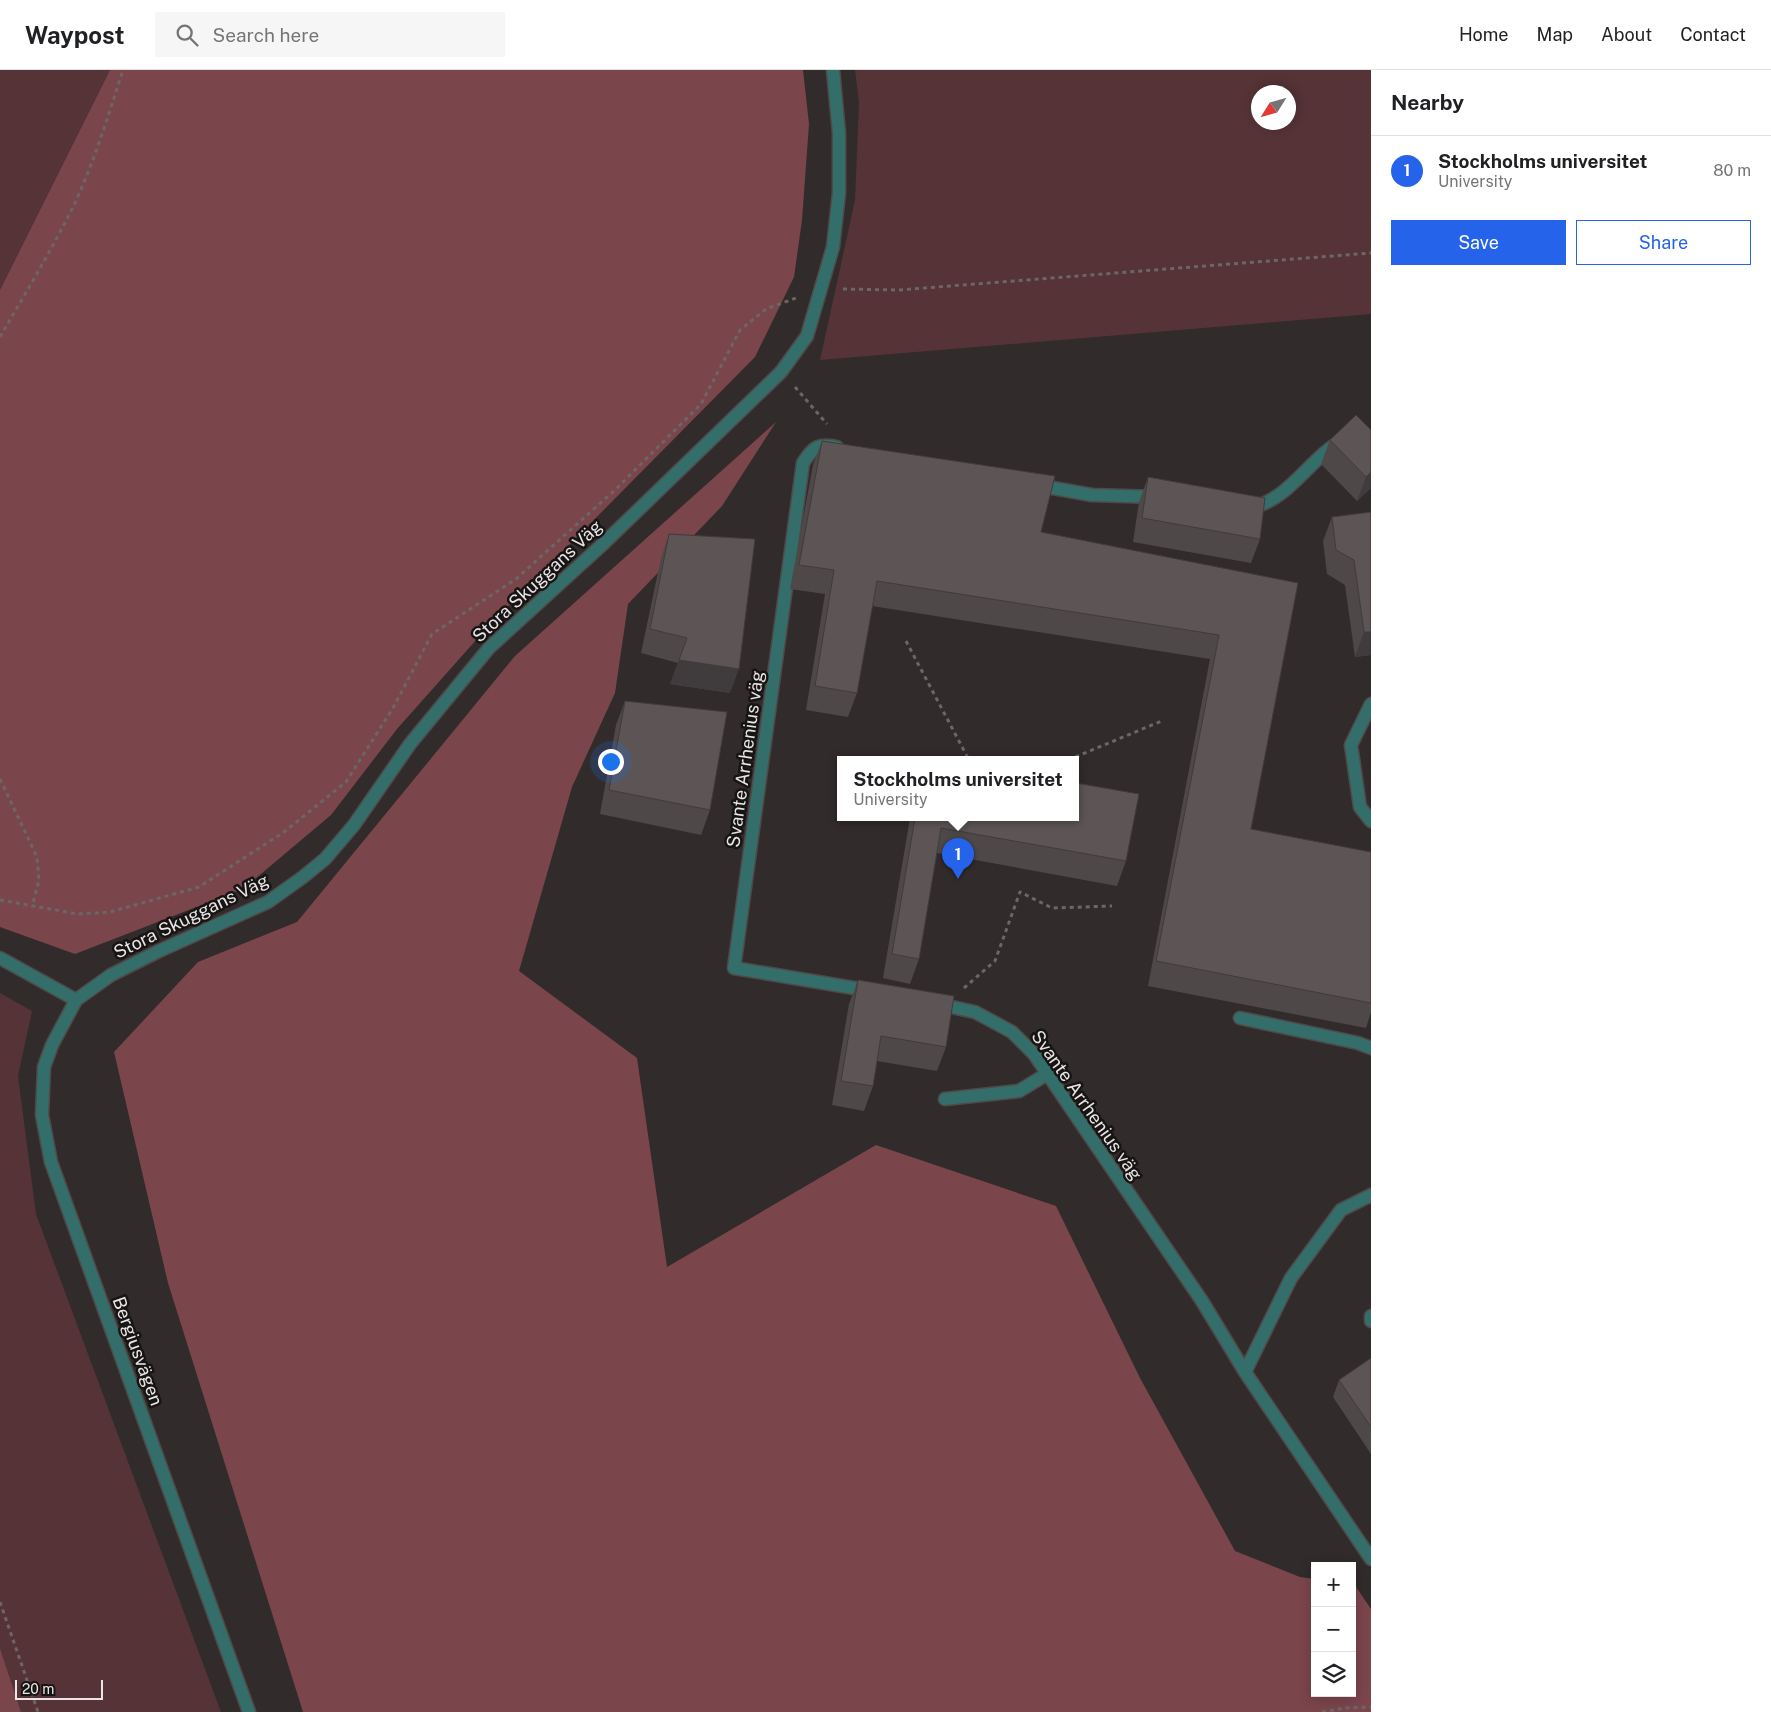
<!DOCTYPE html>
<meta charset="utf-8">
<style>
body{margin:0;font-family:"Public Sans",sans-serif;background:#f6f6f6;color:#202124}
.controls{position:absolute;right:15px;bottom:15px;display:grid;overflow:hidden;border-radius:0px;box-shadow:0 2px 12px #0003}
.controls button{width:45px;height:45px;display:grid;place-items:center;padding:0;border:0;border-bottom:1px solid #e0e0e0;background:#fff;color:#202124;font:25px sans-serif}
.compass{position:absolute;left:1251px;top:15px;width:45px;height:45px;border-radius:50%;background:#fff;box-shadow:0 2px 12px #0003;rotate:233deg}
.scale{position:absolute;left:15px;bottom:12px;width:88px;box-sizing:border-box;padding-left:5px;border:2px solid #eae5e6;border-top:0;font-size:14px;line-height:18px;white-space:nowrap;color:#eae5e6;-webkit-text-stroke:4px #171414;paint-order:stroke}
.you{position:absolute;left:610px;top:691px;width:18px;height:18px;margin:-12px;border:4px solid #fff;border-radius:50%;background:#1a73e8;box-shadow:0 0 0 8px #1a73e833}
.badge{display:grid;place-items:center;width:32px;height:32px;border-radius:50%;background:#2563eb;color:#fff;font-size:16px;font-weight:700}
.pin{position:absolute;translate:-50% -41px;filter:drop-shadow(0 1px 2px #0008)}
.pin::after{content:'';position:absolute;top:26px;width:18px;height:15px;background:inherit;clip-path:polygon(0 0,100% 0,50% 100%)}
.popup{position:absolute;left:837px;top:686px;width:242px;height:65px;box-sizing:border-box;display:grid;place-content:center;border-radius:0px;background:#fff;filter:drop-shadow(0 1px 4px #0005);font-size:16px;white-space:nowrap;color:#757577}
.popup b{font-size:19px;color:#202124}
.popup::after{content:'';position:absolute;left:50%;top:100%;margin-left:-10px;border:10px solid transparent;border-top-color:#fff}
.list{margin:0;padding:0;list-style:none}
h2{display:flex;justify-content:space-between;align-items:center;height:65px;margin:0;padding:0 20px;font-size:21px}
h2 small{font-size:16px;font-weight:400;color:#757577}
.list li{display:grid;grid-template-columns:32px 1fr auto;gap:15px;align-items:center;box-sizing:border-box;height:70px;padding:0 20px;border-top:1px solid #e0e0e0}
.list b{display:block;font-size:19px;white-space:nowrap}
.list p{margin:0;font-size:16px;white-space:nowrap;color:#757577}
.list em{font-size:16px;font-style:normal;color:#757577}
.actions{display:flex;gap:10px;padding:15px 20px}
.actions a{flex:1;padding:11px 0;border:1px solid #2563eb;border-radius:0px;text-align:center;font-size:18px;color:#2563eb}
.actions .main{background:#2563eb;color:#fff}
.icon{flex:none;width:28px;height:28px;fill:none;stroke:currentColor;stroke-width:2;stroke-linecap:round;stroke-linejoin:round}
.map{position:relative;flex:none;width:1371px;height:1642px;overflow:hidden}
header{display:flex;align-items:center;gap:30px;box-sizing:border-box;height:70px;padding:0 25px;background:#fff;border-bottom:1px solid #e0e0e0}
header strong{font-size:24px}
nav{display:flex;gap:28px;margin-inline-start:auto;font-size:18px}
.search{width:350px;height:45px;background:#f6f6f6;display:flex;align-items:center;gap:12px;box-sizing:border-box;padding:0 18px;border-radius:0px;color:#757577;font-size:19px}
main{display:flex}
aside{flex:1;background:#fff}
.map>svg:first-child{display:block}
.green{fill:#553337;fill-rule:evenodd}
.forest{fill:#7b454c}
.lines{fill:none;stroke-linecap:round;stroke-linejoin:round}
.service-casing{stroke:#4f4949;stroke-width:15}
.minor-casing{stroke:#4f4949;stroke-width:15}
.path{stroke:#6c6666;stroke-width:3;stroke-dasharray:4 4;stroke-linecap:butt}
.service{stroke:#346e6a;stroke-width:12}
.minor{stroke:#346e6a;stroke-width:12}
.wall{fill:#4f4849}
.shaded-wall{fill:#403b3c}
.building{fill:#5c5455;stroke:#403b3c}
.labels{text-anchor:middle;dominant-baseline:central;stroke-width:5;stroke-linejoin:round;paint-order:stroke}
.street-label{font-size:18px;fill:#eae5e6;stroke:#171414}
</style>
<header>
<strong>Waypost</strong>
<div class="search"><svg class="icon" aria-label="search" viewBox="0 0 24 24"><circle cx="10" cy="10" r="6"/><path d="M15 15l6 6"/></svg>Search here</div>
<nav><a>Home</a><a>Map</a><a>About</a><a>Contact</a></nav>
</header>
<main>
<div class="map">
<svg width="1371" height="1642" viewBox="0 0 1371 1642">
<rect width="100%" height="100%" fill="#322b2b"/>
<path class="green" d="M0 0H110L0 220Z
M855 0H1371V244L820 290 855 130 859 33ZM1288 22V52H1258V22Z
M0 923 32 941 18 1006 36 1144 221 1642H21L0 1578Z"/>
<path class="forest" d="M110 0H803L809 54 802 150 794 207 755 287 485 560 397 659 331 745 243 819 75 884 0 857V220Z
M776 352 722 436 628 534 615 623 572 717 519 901 637 988 667 1197 876 1075 1056 1136 1140 1308 1235 1481 1300 1507 1315 1509V1623H1352V1514H1354L1371 1539V1642H303L168 1213 114 982 198 892 297 852 515 586Z
M0 1578 21 1642H0Z"/>
<g class="lines">
<defs>
<path id="service" d="M1240 948 1358 973 1371 978
M945 1029 1019 1021 1047 1004
M1371 1246V1251"/>
<path id="minor" d="M837 377C818 373 813 377 803 393L734 898 872 921
M1036 415 1092 425 1157 427
M1249 438C1290 431 1310 386 1345 369 1352 365 1364 368 1371 370
M1371 634 1351 675 1360 737 1371 751
M0 888 76 930
M938 934 975 942 1012 962 1034 984 1202 1231 1245 1302 1371 1489
M1245 1302 1291 1208 1341 1140 1371 1125
M249 1642 51 1092 42 1045 44 997 52 975 76 930 111 905 159 881 268 832 303 807 325 789 354 755 410 674 489 578 603 474 781 302 807 266 833 177 839 123V63L833 0"/>
</defs>
<use href="#service" class="service-casing"/>
<use href="#minor" class="minor-casing"/>
<path class="path" d="M843 219 899 220 1371 183
M0 267C25 224 51 181 73 137 94 93 108 46 123 0
M795 317 827 354
M906 571 969 690
M1068 690 1164 650
M0 709 37 787 39 810 32 837
M0 830 78 844 110 842 199 817 284 762 346 712 393 638 432 564 516 509 616 419 701 334 740 260 766 239 796 228
M964 918 995 891 1020 822 1052 838 1112 836
M0 1532 38 1642
M1322 1642 1345 1638 1371 1637"/>
<use href="#service" class="service"/>
<use href="#minor" class="minor"/>
</g>
<path class="wall" d="M1371 360V418L1357 431 1321 394 1330 370Z
M822 371 1041 462 1298 513 1251 759 1371 933V942L1366 958 1148 916 1210 589 872 536 857 623 848 647 806 640 825 524 790 519 813 395Z
M1148 407 1260 469 1251 493 1133 472 1139 432Z
M1371 442V585L1355 587 1345 515 1327 504 1323 471 1332 447Z
M669 464 730 623 670 614 678 593 641 583 661 488Z
M625 631 710 740 701 765 600 744 616 655Z
M910 748H1076L1126 791 1117 816 937 783 919 889 910 914 883 908Z
M858 910 946 977 937 1001 877 991 873 1016 864 1041 832 1035 849 934Z
M1371 1288V1384L1333 1327 1339 1310Z"/>
<path class="shaded-wall" d="M1371 402V418L1357 431 1366 407Z
M1364 562H1371V585L1355 587Z
M679 590 739 599 730 623 670 614Z"/>
<path class="building" d="M1356 345 1371 360V402L1366 407 1330 370Z
M822 371 1055 406 1041 462 1298 513 1251 759 1371 782V933L1156 891 1219 565 877 511 857 623 815 616 834 500 799 495Z
M1148 407 1265 428 1260 469 1142 448Z
M1371 442V562H1364L1354 490 1336 480 1332 447Z
M669 464 755 469 739 599 679 590 687 568 650 559Z
M625 631 727 642 710 740 609 720Z
M925 687 945 690H924Z
M1076 713 1139 724 1126 791 941 758 919 889 892 884 915 748H1076Z
M858 910 954 926 946 977 881 966 873 1016 841 1011Z
M1371 1288V1357L1339 1310Z"/>
<g class="labels">
<g class="street-label">
<text transform="translate(537 511) rotate(-43)">Stora Skuggans Väg</text>
<text transform="translate(745 689) rotate(-82)">Svante Arrhenius väg</text>
<text transform="translate(191 846) rotate(-26)">Stora Skuggans Väg</text>
<text transform="translate(1087 1035) rotate(55)">Svante Arrhenius väg</text>
<text transform="translate(138 1281) rotate(70)">Bergiusvägen</text>
</g>
</g>
</svg>
<div class="controls">
<button>+</button>
<button>−</button>
<button><svg class="icon" aria-label="layers" viewBox="0 0 24 24"><path d="M12 4l9 5-9 5-9-5zM3 14l9 5 9-5"/></svg></button>
</div>
<svg class="compass" viewBox="-18 -18 36 36"><path d="M0-13l5 13h-10z" fill="#e53935"/><path d="M0 13l5-13h-10z" fill="#757577"/></svg>
<div class="scale">20 m</div>
<div class="you"></div>
<div class="pin badge" style="left:958px;top:809px">1</div>
<div class="popup"><b>Stockholms universitet</b>University</div>
</div>
<aside>
<h2>Nearby<small></small></h2>
<ul class="list">
<li><span class="badge">1</span><div><b>Stockholms universitet</b><p>University</p></div><em>80 m</em></li>
</ul>
<div class="actions"><a class="main">Save</a><a>Share</a></div>
</aside>
</main>
